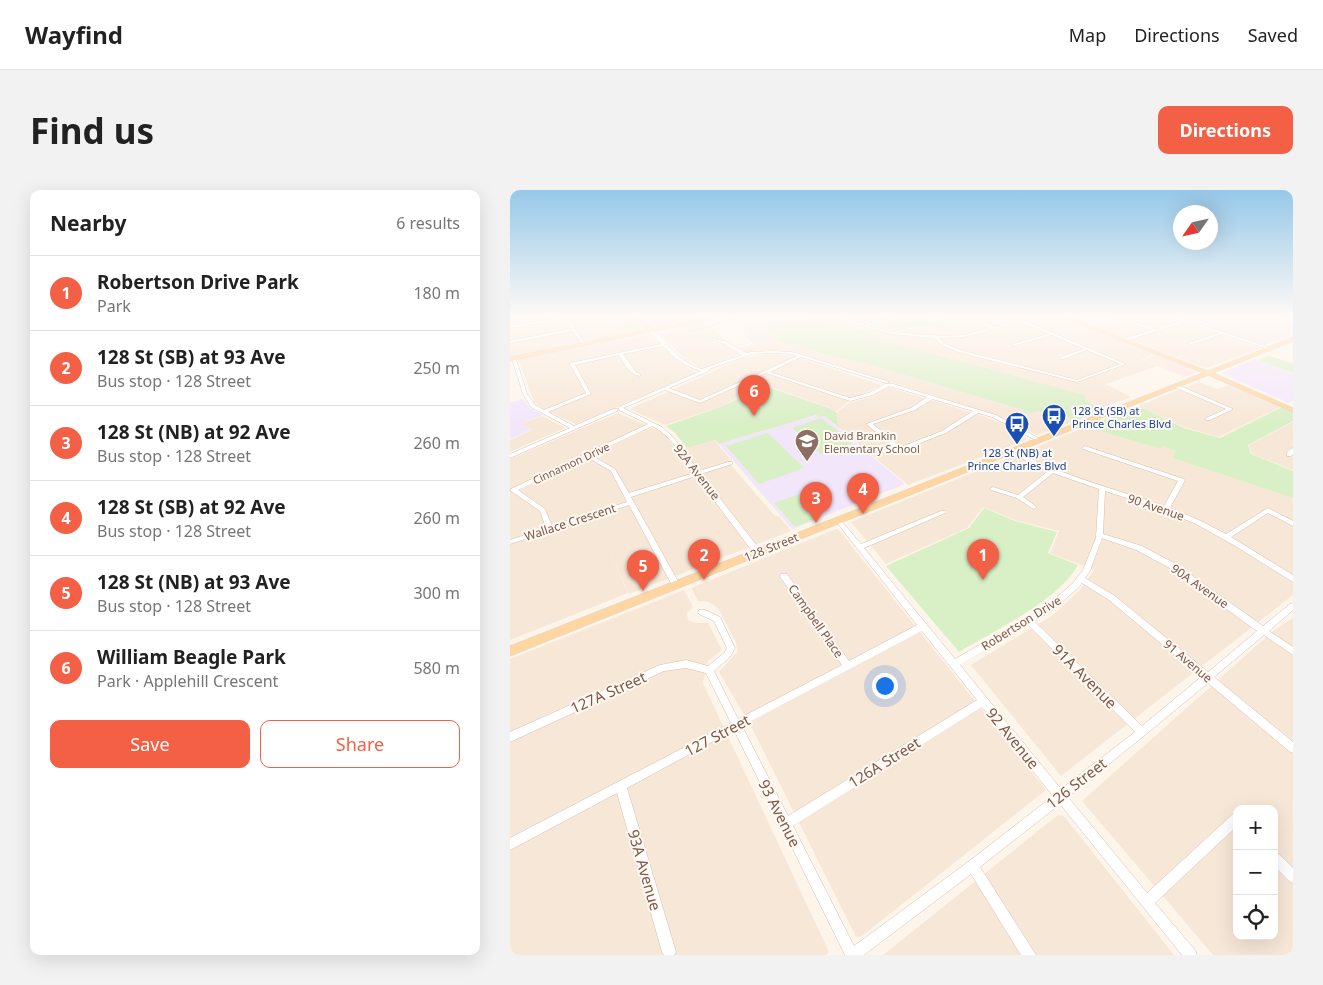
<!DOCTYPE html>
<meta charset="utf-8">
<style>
body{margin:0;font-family:"Noto Sans",sans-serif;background:#f2f2f2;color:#222}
.controls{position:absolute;right:15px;bottom:15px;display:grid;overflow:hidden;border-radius:10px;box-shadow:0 5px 20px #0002}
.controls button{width:45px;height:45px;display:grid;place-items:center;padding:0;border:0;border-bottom:1px solid #e0e0e0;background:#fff;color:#222;font:25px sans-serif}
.compass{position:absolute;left:663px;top:15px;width:45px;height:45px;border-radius:50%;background:#fff;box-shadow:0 5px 20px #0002;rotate:236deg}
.you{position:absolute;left:374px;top:495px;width:18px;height:18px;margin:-12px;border:4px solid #fff;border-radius:50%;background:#1a73e8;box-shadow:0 0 0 8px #1a73e833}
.badge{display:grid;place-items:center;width:32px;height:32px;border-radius:50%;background:#f36045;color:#fff;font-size:16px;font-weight:700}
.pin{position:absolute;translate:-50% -41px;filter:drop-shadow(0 1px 2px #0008)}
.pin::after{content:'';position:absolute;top:26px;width:18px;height:15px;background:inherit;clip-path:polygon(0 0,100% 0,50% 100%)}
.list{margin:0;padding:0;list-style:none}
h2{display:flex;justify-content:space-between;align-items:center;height:65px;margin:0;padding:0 20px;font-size:21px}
h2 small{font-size:16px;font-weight:400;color:#767676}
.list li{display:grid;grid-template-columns:32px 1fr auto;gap:15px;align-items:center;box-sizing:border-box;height:75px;padding:0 20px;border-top:1px solid #e0e0e0}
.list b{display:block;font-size:19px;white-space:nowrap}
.list p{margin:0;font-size:16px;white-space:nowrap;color:#767676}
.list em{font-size:16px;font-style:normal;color:#767676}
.actions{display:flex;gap:10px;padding:15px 20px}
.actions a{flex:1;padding:11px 0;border:1px solid #f36045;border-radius:10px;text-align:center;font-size:18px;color:#f36045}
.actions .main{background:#f36045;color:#fff}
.icon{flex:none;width:28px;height:28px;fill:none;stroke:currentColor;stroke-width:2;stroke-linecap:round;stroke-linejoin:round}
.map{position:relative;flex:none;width:783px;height:765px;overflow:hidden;border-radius:10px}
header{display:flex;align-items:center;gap:30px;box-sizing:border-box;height:70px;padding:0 25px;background:#fff;border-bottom:1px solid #e0e0e0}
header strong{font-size:24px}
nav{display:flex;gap:28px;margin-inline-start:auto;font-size:18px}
.intro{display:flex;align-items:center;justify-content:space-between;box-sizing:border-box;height:120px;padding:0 30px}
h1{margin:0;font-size:35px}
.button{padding:12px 22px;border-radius:10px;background:#f36045;color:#fff;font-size:18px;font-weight:700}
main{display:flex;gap:30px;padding:0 30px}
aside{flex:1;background:#fff;border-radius:10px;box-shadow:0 5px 20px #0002}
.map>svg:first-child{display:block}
.residential{fill:#f7e7d7;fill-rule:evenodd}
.commercial{fill:#ffe5de}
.industrial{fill:#f0e8e3}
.education{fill:#f2e6fb}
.green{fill:#d9efc6}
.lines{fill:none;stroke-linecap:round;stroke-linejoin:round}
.stream{stroke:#a0d8de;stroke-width:1}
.minor-casing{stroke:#d5beb0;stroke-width:1}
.major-casing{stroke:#dbd0cc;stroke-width:1}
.minor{fill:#fff;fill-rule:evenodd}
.major{fill:#ffd6a1;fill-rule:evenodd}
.labels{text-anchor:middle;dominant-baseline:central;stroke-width:4;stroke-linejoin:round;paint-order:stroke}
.far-transit-label{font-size:11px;fill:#164399;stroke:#fff9f3;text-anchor:start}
.far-education-label{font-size:11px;fill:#785e54;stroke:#fff9f3;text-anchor:start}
.far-street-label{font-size:11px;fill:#7d5849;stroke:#fff9f3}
.street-label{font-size:12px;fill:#7d5849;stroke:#fff9f3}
.near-street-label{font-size:15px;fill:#7d5849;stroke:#fff9f3}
</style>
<header>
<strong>Wayfind</strong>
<nav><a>Map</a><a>Directions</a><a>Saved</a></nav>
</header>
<div class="intro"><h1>Find us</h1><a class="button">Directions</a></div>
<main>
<aside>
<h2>Nearby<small>6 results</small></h2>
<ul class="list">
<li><span class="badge">1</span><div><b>Robertson Drive Park</b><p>Park</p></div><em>180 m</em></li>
<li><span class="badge">2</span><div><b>128 St (SB) at 93 Ave</b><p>Bus stop · 128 Street</p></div><em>250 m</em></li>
<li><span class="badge">3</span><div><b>128 St (NB) at 92 Ave</b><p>Bus stop · 128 Street</p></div><em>260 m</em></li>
<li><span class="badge">4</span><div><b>128 St (SB) at 92 Ave</b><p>Bus stop · 128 Street</p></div><em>260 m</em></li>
<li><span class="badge">5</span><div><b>128 St (NB) at 93 Ave</b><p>Bus stop · 128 Street</p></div><em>300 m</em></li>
<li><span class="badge">6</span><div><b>William Beagle Park</b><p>Park · Applehill Crescent</p></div><em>580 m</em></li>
</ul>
<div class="actions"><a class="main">Save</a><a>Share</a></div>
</aside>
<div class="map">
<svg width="783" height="765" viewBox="0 0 783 765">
<rect width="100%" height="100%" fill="#fef5ea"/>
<path class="residential" d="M0 127H125L138 140 0 167Z
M133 127H197L199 128 145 138Z
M288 127H405L402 130 384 135 361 134 337 140 325 137 345 132 341 130 317 135Z
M438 127H548L644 164 631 170 647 176 596 194 621 207 591 218 575 210 357 146 368 141 388 145 396 139 443 138 441 132 436 129Z
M606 127H658L750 158 696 178 580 135Z
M195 132 215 150H204L202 153 214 154 229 164 193 179 177 171 151 145 174 140 171 137Z
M140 144 171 174 187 183 66 234 33 219 24 212 9 171 11 169Z
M266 150 325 167 354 173 510 219 518 224 528 221 538 225 547 221 565 231 527 245 486 225 285 162 256 160 235 163 228 158Z
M259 163 283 166 371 195 336 213 325 222 318 217 255 195 209 217 155 235 120 219 233 168Z
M689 192 707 199 719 195 770 217 709 247 674 237 628 216Z
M378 197 473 226 493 234 516 248V250L398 295 328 237 327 222 339 213 364 206Z
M108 223 149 241 157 247 167 261 204 250 222 271 221 275 264 325 270 327 281 341 119 404 91 342 118 403 0 450V269Z
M32 226 55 238 0 262V250L22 240 11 234Z
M783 232V280L742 264 739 255Z
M576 237 651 259 653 257 666 261 662 268 783 308V405L551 586 461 475 543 425 571 399 584 380 540 363 549 341 505 330 473 317 457 338 376 374 341 332Z
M326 339H328L536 600 352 746 346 747 242 538 209 482 227 462 226 452 208 418 199 412 188 411 181 398Z
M174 400 183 417 177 423 178 430 186 433H198L212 460 198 471 193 493 319 762 316 765H0V469Z
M783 428V765H703L572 611 763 441ZM727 619H764V746H727Z
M548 625 554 626 664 765H373Z"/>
<path class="commercial" d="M647 165 683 179 688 181 674 187 634 170Z"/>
<path class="industrial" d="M666 127H783V145L754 155Z
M248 131 251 135 270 149 244 154 235 146 241 144 231 135Z"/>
<path class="education" d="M745 169 783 184V210L779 213 712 183Z
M13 209 20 218 33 225 11 234 21 240 0 249V213Z
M311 224 395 294 282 339 209 254Z"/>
<path class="green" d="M224 127H287L317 135 334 132 340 134 325 137C329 138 334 141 338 141 351 141 352 136 367 141L356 146 575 205V210L593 220 565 231 547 221 538 225 528 221 518 224 510 219 354 173 325 167 266 150 269 148 248 132 234 134Z
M406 127H437L435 129 439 131 442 138C427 140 404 132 392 142L362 136C377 131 393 137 406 127Z
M759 165 783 174V183L748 170Z
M255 196 319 218 327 223 328 237 314 226 310 227 306 225 209 254 205 250 177 258 165 243 156 236 210 217Z
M628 216 674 238 710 248 772 217 783 222V231L738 255 741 264 783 281V308L662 268 666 261 653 257 651 259 576 237Z
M311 228 342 253 311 264 282 238Z
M258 243 294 278 249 294 216 256Z
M289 304 310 327 285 337 264 313Z
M474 318 505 331 547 342 538 363 568 375C549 410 484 441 449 462L376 376 459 338Z"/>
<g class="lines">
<path class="stream" d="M227 128 251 127
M215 131 223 129
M199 137 210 132
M388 138 414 131 416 127
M181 141 196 138"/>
<defs>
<path id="minor" d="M53 127H57L76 155 75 156H73L63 141 0 153V151L61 139 55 129 0 138V136Z
M329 127H334L341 131 356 135 387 127H394L359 136 382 142 433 146 454 145 481 138 460 127H465L485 137 522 127H528L515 131 616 174 567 192 448 162 432 155 424 148 382 144 339 133ZM511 132 539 144 503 154V156L542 145 574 159 550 167V169H554L577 160 610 174 567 190 450 160 434 153 429 148 454 147Z
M610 127 646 139 671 131 661 127H667L761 158 758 159 713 144 679 155V153L709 143 675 132 615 151 613 150 614 149 642 140 610 129Z
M763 127H769L783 131V133Z
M130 129 131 131 116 133 114 132Z
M142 140C160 153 167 172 192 179L232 165 213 153 207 152 206 151 208 150 215 151 236 163 241 162 263 161 282 162 380 192 376 193 291 167 260 182 340 208 359 203 375 194H383L486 225 532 250 529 252 527 251 482 227 468 223 436 243 392 260H388L356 234 401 218 417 207 379 196 363 205 340 211 256 183 190 213 155 200 113 218 152 237 163 247 189 281 218 272H222V274L191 284 251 361 252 363 251 365H245L186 286 121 307 170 395 169 397H163L119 315 0 354V350L36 338 30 321 1 301V299L138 234 109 220V217L191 181C175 177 164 168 153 156L113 164 126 182 130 184V186C120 185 114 173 109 165L65 175 81 204 38 222 64 236 103 219H107V221L0 268V264L60 238 21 217 13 204 2 169 4 168 6 169 17 204 25 215 34 220 76 203 60 174V173L151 154 140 141ZM263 163 282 164 287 166 190 210 159 198 199 181V179L242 164ZM422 209 463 221 432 241 391 257 363 234 405 220ZM142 236C161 245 172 266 184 283L119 303 105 279 81 265ZM77 267 101 281 117 312 42 336 35 319 8 300Z
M664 195H668L723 219 700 230H696V228L716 219 664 197Z
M575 256 674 289 675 290 660 318 691 331 716 344 758 318 783 331V336L758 323 721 347 783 385V392L727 357 686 334 650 319 595 301 593 344 632 356 664 373 753 436 780 414 783 413V420L759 441 783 457V465L754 445 704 487 783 552V563L779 561 698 493 635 545 558 607 637 703 723 624 727 623V636L645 713 685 760 687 765H672L550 614 470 677 526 765H511L461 684 354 765H335L224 540 117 598 166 762 164 765H154L152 762 107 603 0 660V648L221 533 196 483 176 478 154 481 0 552V542L150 475 176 470 198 476 214 463 217 458 204 431 189 424 188 422 189 420H195L210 427 225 458 220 467 204 481 228 529 332 475 271 388 270 386 271 384H277L339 471 407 435 325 330 324 329 325 328H329L351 354 431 321H435L436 322 435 323 354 358 445 469 537 416 563 393 573 380 586 348 589 299 543 283 513 307 527 317 524 319 522 318 507 308 481 300 480 299 483 297 508 305 538 281 498 262V260C508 260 520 269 530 273 570 290 613 302 654 316L668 291 573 259V257ZM592 348 626 360 658 377 747 441 698 482 605 406 575 388 580 381ZM572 393 599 410 691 487 632 536 524 431 543 420 569 397ZM518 435 625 542 551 599 450 475ZM412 441 467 510 278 626 232 536ZM472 517 543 606 458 672 344 756 283 636Z
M783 258V264L781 266H777C775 264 780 259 783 258Z
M764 661 768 663 783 678V693L779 691 764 676Z"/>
<path id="major" d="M126 127H131L143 139 204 127H214L0 171V167L138 140Z
M552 127H558L698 181 783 147V151L703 183 783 218V222L698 185 0 466V456L693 183Z"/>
</defs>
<use href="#minor" class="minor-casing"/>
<use href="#major" class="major-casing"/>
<use href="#minor" class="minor"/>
<use href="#major" class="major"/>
</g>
<linearGradient id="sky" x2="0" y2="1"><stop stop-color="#96c8e9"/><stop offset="0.54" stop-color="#fffaf6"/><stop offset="1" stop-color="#fffaf6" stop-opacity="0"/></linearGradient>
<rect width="783" height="234" fill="url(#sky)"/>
<defs>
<symbol id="bus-pin" viewBox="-11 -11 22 30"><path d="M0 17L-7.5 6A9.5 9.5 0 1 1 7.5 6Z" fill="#1a4fb4" stroke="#fff9f3"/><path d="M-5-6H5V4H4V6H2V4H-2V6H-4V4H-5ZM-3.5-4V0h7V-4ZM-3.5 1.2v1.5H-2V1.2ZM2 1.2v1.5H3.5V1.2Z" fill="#fff"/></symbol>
<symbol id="school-pin" viewBox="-11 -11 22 30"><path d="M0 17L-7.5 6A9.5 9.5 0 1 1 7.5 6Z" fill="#8d6e63" stroke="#fff9f3"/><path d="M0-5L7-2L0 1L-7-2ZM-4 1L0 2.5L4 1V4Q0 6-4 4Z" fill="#fff"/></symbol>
</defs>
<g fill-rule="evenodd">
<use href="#bus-pin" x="530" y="212" width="28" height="38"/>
<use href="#bus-pin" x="493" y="220" width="28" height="38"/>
<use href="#school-pin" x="283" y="237" width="28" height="38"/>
</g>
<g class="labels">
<g class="far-transit-label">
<text x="562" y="220">128 St (SB) at<tspan x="562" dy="13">Prince Charles Blvd</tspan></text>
<text x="507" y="262" text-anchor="middle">128 St (NB) at<tspan x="507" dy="13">Prince Charles Blvd</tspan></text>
</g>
<g class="far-education-label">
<text x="314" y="245">David Brankin<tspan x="314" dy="13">Elementary School</tspan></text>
</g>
<g class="far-street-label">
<text transform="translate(61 273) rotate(-25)">Cinnamon Drive</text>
</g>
<g class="street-label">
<text transform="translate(187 282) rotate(52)">92A Avenue</text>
<text transform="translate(646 317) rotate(19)">90 Avenue</text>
<text transform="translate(60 332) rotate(-18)">Wallace Crescent</text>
<text transform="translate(261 357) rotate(-22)">128 Street</text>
<text transform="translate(690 396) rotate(35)">90A Avenue</text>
<text transform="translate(306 431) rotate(55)">Campbell Place</text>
<text transform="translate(511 433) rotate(-32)">Robertson Drive</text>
<text transform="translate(678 471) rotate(40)">91 Avenue</text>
</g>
<g class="near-street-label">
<text transform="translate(575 486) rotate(45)">91A Avenue</text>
<text transform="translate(98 502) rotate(-24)">127A Street</text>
<text transform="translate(207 545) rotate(-28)">127 Street</text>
<text transform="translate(503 548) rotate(51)">92 Avenue</text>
<text transform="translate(374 572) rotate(-32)">126A Street</text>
<text transform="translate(566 593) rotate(-38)">126 Street</text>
<text transform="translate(270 623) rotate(63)">93 Avenue</text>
<text transform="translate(135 680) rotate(74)">93A Avenue</text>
</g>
</g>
</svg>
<div class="controls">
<button>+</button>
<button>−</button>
<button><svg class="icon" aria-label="locate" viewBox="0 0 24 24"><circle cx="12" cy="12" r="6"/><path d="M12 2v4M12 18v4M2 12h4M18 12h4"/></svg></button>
</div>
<svg class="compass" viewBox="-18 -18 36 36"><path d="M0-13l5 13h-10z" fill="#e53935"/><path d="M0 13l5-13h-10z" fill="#767676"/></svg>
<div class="you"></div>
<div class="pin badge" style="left:473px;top:390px">1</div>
<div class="pin badge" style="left:194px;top:390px">2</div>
<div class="pin badge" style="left:306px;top:333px">3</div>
<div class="pin badge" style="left:353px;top:324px">4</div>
<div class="pin badge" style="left:133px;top:401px">5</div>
<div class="pin badge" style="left:244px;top:226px">6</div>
</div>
</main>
